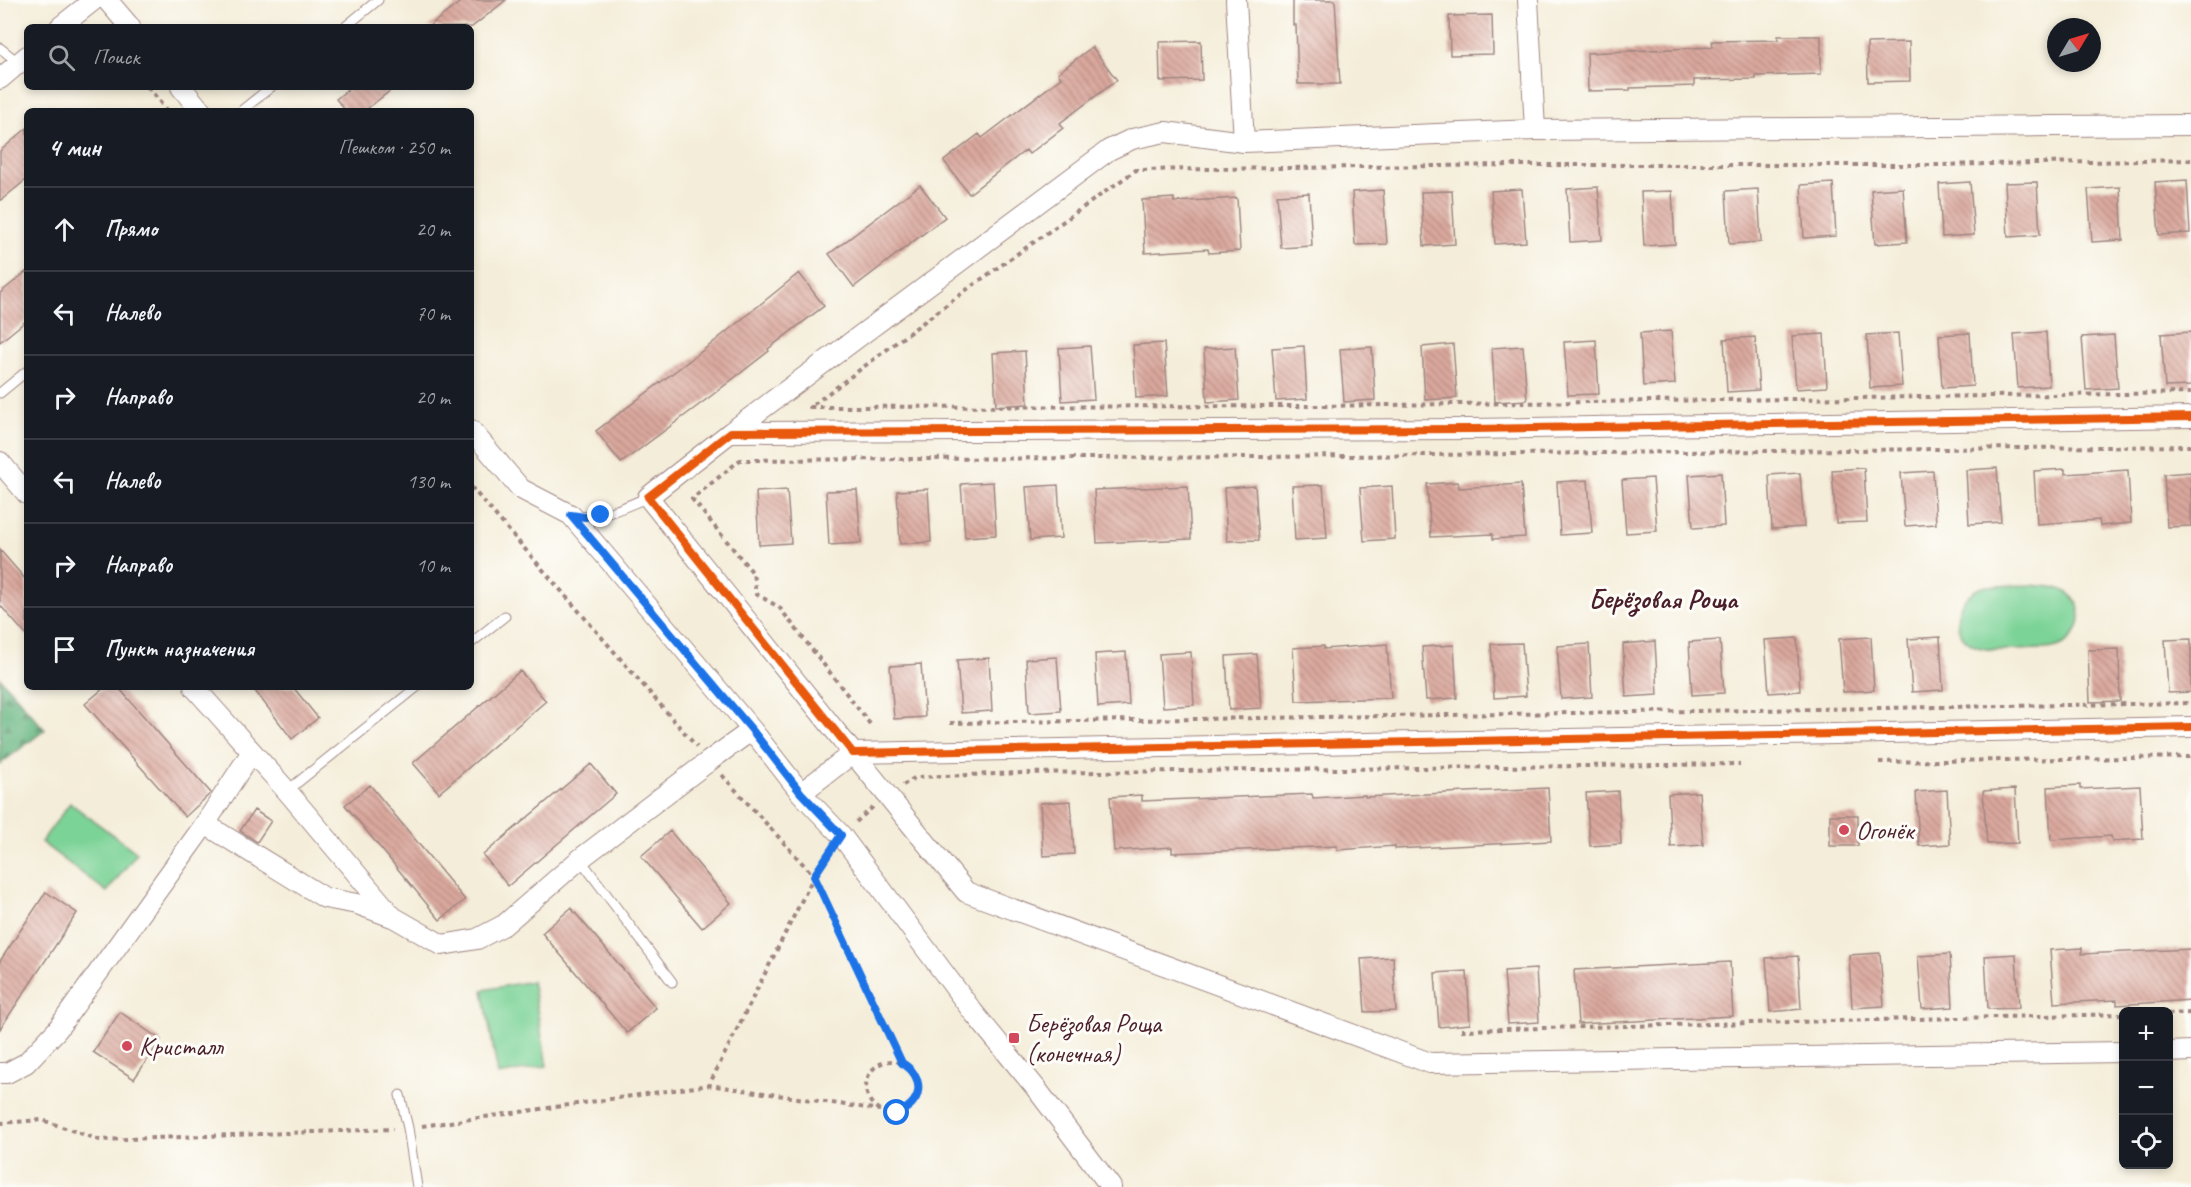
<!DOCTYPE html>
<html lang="ru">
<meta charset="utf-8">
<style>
body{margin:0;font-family:Caveat,sans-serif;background:#242831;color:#f1f3f6}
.controls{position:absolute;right:18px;bottom:18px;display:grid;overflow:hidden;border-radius:9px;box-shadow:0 3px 9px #0003}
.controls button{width:54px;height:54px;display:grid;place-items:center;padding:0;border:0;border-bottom:2px solid #363941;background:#171b24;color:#f1f3f6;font:30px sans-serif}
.compass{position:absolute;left:2047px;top:18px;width:54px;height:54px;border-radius:50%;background:#171b24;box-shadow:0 3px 9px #0003;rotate:52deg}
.stop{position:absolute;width:18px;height:18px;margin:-14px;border:4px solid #1a73e8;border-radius:50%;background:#fff}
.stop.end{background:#1a73e8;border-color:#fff;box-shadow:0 2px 6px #0008}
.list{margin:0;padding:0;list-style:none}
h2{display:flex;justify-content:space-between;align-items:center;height:78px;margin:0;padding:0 24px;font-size:26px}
h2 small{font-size:20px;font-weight:400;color:#9ea1a6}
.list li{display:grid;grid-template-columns:39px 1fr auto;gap:18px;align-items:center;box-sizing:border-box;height:84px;padding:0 24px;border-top:2px solid #363941}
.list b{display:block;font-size:22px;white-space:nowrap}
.list em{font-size:20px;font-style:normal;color:#9ea1a6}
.icon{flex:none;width:33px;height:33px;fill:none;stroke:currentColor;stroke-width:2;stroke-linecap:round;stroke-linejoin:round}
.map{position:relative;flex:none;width:2191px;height:1187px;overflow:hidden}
.search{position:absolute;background:#171b24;box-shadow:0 3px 9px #0003;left:24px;top:24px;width:450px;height:66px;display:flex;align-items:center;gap:15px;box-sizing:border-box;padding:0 21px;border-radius:9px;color:#9ea1a6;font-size:22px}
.panel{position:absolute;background:#171b24;box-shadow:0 3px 9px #0003;left:24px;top:108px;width:450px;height:582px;border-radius:9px}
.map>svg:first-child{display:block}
.forest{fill:url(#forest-firs);stroke:#586a56;stroke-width:1.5}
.pitch{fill:#7cd397;stroke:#637961;stroke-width:1.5}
.building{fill:url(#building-back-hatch)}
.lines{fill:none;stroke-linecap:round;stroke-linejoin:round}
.lane-casing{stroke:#9f8682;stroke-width:11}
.street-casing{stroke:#9f8682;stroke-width:22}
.path{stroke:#9f8682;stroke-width:4;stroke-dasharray:4.5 4.5;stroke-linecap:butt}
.lane{stroke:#fff;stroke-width:9}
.street{stroke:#fff;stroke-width:20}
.cycleway-casing{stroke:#fdfcf7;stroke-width:11}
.cycleway{stroke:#e8590c;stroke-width:8}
.route{stroke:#1a73e8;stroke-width:8}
.poi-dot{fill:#d1495b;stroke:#fdfcf7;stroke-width:2}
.labels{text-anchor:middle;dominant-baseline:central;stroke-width:6;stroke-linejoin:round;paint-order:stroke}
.poi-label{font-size:26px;fill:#4a1f2b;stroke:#fdfcf7;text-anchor:start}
.neighbourhood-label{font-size:27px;font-weight:bold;fill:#4a1f2b;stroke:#fdfcf7}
</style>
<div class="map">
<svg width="2191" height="1187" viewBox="0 0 2191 1187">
<defs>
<pattern id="forest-firs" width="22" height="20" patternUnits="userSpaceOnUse" patternTransform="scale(1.5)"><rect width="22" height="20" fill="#65b580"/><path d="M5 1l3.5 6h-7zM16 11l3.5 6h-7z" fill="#559369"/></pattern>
<pattern id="building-back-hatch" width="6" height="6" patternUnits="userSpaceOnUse" patternTransform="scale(1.5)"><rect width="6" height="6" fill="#daa89d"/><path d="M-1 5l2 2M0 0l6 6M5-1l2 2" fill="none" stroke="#b38880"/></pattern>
</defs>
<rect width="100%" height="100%" fill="#fdfcf7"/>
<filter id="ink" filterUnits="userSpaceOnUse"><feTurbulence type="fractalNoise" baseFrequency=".0167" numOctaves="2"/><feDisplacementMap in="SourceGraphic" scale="12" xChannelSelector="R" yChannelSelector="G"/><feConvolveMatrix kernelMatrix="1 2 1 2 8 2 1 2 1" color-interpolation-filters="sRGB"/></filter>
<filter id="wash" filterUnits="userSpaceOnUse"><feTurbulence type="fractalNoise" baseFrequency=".008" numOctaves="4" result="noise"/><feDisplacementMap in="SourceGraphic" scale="24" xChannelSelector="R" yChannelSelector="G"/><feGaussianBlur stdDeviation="1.35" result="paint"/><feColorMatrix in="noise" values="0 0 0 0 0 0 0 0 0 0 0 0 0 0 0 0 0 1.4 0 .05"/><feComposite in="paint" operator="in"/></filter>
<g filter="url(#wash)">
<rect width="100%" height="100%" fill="#f4edd9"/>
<path class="forest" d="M0 678 45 730 0 764Z"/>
<path class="pitch" d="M1987 586C2006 586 2044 583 2060 589 2094 602 2082 650 2043 649 2025 649 1991 653 1975 646 1945 632 1956 592 1987 586Z
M70 803 137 853 107 892 41 842Z
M532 981 547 1066 498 1075 483 990Z"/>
<g id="blocks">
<path class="building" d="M463 0H506L472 27H428Z
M1293 0H1335L1340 84H1298L1296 25H1293Z
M1492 15 1493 54 1450 55 1449 16Z
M1778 36H1821V74L1756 76V79L1694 80V86L1630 88V90L1588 91 1587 53 1713 47 1712 41 1778 40Z
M1201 41 1202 80 1160 81 1159 42Z
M1909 42 1910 81 1868 82 1867 43Z
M1092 47 1117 80 1060 123 1063 128 1029 154 1026 150 969 194 944 161 979 134 982 138 1061 78 1058 73Z
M351 87H395L364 111H346L336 99Z
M27 128V179L0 201V151Z
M2187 180 2190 233 2159 235 2155 182Z
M1970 182 1974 235 1942 237 1939 184Z
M2037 182 2040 235 2008 237 2005 183Z
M1833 183 1836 236 1804 238 1801 185Z
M920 185 945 217 854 287 829 254Z
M1598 187 1602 240 1570 242 1567 189Z
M2120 187 2123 240 2092 242 2088 189Z
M1903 188 1907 242 1875 244 1871 190Z
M1522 189 1526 242 1495 244 1491 191Z
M1758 189 1761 242 1729 244 1726 191Z
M1383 190 1387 244 1355 245 1352 192Z
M1452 191 1455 244 1424 246 1421 192Z
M1672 191 1675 244 1644 246 1641 192Z
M1309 193 1312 246 1281 248 1277 195Z
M1174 198V202L1237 198 1240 251 1209 253 1208 249 1145 253 1142 200Z
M27 271V320L0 342V293Z
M799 273 824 306 768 349 769 351 711 396 621 463 596 431 710 345Z
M1671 331 1675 384 1643 386 1640 333Z
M2046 332 2049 386 2018 388 2014 334Z
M2191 332V386L2165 387 2161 334Z
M1898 333 1902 386 1870 388 1867 335Z
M1970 333 1973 386 1942 388 1939 335Z
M1824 334 1827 387 1796 389 1792 336Z
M2114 335 2118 388 2086 390 2082 337Z
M1755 337 1759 390 1727 392 1724 339Z
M1596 340 1599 394 1568 395 1564 342Z
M1164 343 1168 396 1136 398 1133 345Z
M1453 344 1457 398 1425 400 1422 347Z
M1090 346 1094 399 1062 401 1059 348Z
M1304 346 1307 399 1276 401 1272 348Z
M1523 346 1527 400 1495 402 1492 348Z
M1235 347 1239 400 1207 402 1204 349Z
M1372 347 1375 400 1344 402 1340 349Z
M1025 351 1028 404 996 406 993 353Z
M1864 468 1867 522 1836 523 1832 470Z
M1997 468 2001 522 1969 524 1966 470Z
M2065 469V474L2128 470 2131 523 2100 526 2099 520 2037 524 2034 471Z
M1933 471 1936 524 1905 526 1901 473Z
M2191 472V526L2167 527 2164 474Z
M1721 473 1724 526 1693 528 1689 475Z
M1800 473 1804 527 1772 529 1769 475Z
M1653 478 1657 531 1626 533 1622 480Z
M1588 480 1592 533 1560 535 1557 482Z
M993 482 996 535 965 537 961 484Z
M1458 482 1459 488 1521 484 1525 537 1493 539V534L1431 537 1427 484Z
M1058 485 1061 538 1030 540 1026 487Z
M1323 485 1327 538 1295 540 1292 486Z
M1188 486 1191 539 1097 543 1094 490Z
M1255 486 1259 540 1227 541 1224 488Z
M1392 486 1395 539 1364 541 1360 488Z
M928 489 931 542 900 544 897 491Z
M787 490 791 543 759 545 756 492Z
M857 490 861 543 829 545 826 491Z
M0 550 27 581V636L0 605Z
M1871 637 1874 690 1843 692 1839 639Z
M1940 637 1943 690 1912 692 1908 639Z
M1797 638 1800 691 1769 693 1765 640Z
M2191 639V692L2168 693 2165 640Z
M1720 640 1724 693 1692 695 1689 642Z
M1655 641 1658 695 1626 697 1623 644Z
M1522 643 1526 696 1494 698 1491 644Z
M1387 644 1391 698 1296 701 1293 648 1324 646V649Z
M1589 644 1592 697 1561 699 1557 646Z
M1454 645 1457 698 1426 700 1422 647Z
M2119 649 2120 701 2090 702 2088 650Z
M1126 652 1129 705 1098 707 1095 654Z
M1191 652 1194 705 1163 707 1159 654Z
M1257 654 1261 708 1229 710 1226 656Z
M1057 657 1061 711 1029 713 1026 659Z
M989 658 992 711 961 713 957 660Z
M921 664 925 717 894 719 890 666Z
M520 671 546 701 439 793 413 763Z
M105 687H118L211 793 185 817 85 704Z
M252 687H293L318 718 292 739Z
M591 764 616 794 508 886 483 855Z
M370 785 465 900 440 920 345 805Z
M2080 785V789L2140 786 2143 839 2112 841 2111 836 2051 840 2048 787Z
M1548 788 1551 841 1395 849V846L1337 850V846L1172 853V847L1114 851 1110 797 1142 795V801L1312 794 1313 798 1365 795V797Z
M2015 789 2018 843 1987 844 1983 791Z
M1947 790 1950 844 1919 846 1916 792Z
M1618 791 1621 844 1590 846 1586 793Z
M1699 792 1703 845 1671 847 1668 794Z
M1071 801 1074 854 1043 856 1040 803Z
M254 810 271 821 257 842 240 831Z
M1830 815H1858V846H1830Z
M670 831 731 903 702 928 641 856Z
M46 892 77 913 0 1029V961Z
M571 908 656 1008 627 1033 542 933Z
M2082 948V954L2191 949V1000L2117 1005V1000L2054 1003 2050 950Z
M1880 953 1884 1006 1852 1008 1849 955Z
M1950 954 1953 1007 1922 1009 1918 956Z
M2016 954 2019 1008 1988 1009 1985 956Z
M1798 956 1801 1009 1770 1012 1766 958Z
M1393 957 1396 1011 1365 1012 1361 959Z
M1730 962 1733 1016 1578 1024 1574 970Z
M1536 969 1539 1022 1508 1024 1504 971Z
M1467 971 1470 1024 1439 1027 1435 973Z
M120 1012 161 1040 134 1079 93 1052Z"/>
</g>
</g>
<g filter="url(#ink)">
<use href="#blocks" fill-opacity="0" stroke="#9f8682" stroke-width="1.5"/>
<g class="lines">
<defs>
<path id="lane" d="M345 27 378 0
M0 48 19 63
M241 111 271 87
M0 393 27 371
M576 516C601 519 625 507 648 497
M471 643 505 616
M287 791 417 687
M580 859 672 982
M400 1095 408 1128 417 1187"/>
<path id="street" d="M107 0 130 27
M1236 0 1244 142
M1528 0 1535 130
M60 27 94 0
M0 79 27 56
M181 87 201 111
M2191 417 1475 429 731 432 648 497 853 753 2191 727
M471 430 521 489 571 515 752 730 801 793 841 835 973 1012 1035 1087 1111 1187
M731 432 1109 150 1132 139 1165 132 1244 142 1535 130 2191 125
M0 462 27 494
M194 687 287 791 393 917 442 945 477 939 504 925 580 859 709 761 752 730
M801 793 853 753 966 892 1430 1063 2124 1052
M205 824 325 898 357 904 392 917
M2168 1052 2191 1051
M0 1073H7L26 1063 57 1030 205 824 251 753"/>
</defs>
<use href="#lane" class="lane-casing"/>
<use href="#street" class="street-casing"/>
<path class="path" d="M148 87 167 111
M2191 160 1938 165H1512L1136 170 969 288 810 407 1320 406 2191 393
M471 487 697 747
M950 723 2191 703
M870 724 779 607 756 594 753 573 692 499 740 460 1262 457 2191 446
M1879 762 2191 757
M722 775 814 876 902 1063
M903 785 916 777 1022 773 1740 764
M856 822 873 807
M830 852 814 876 709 1085 880 1110
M2168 1014 2191 1013
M1461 1030 2124 1014
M866 1087a26 26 0 1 1 52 0a26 26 0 1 1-52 0Z
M0 1123 42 1120 100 1140 393 1129
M422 1126 709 1085"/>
<use href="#lane" class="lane"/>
<use href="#street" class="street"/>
<defs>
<path id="cycleway" d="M2191 417 1475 429 731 432 648 497 853 753 2191 727"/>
</defs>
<use href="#cycleway" class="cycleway-casing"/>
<use href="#cycleway" class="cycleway"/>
</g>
</g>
<g class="lines" filter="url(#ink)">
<path class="route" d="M601 515 585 517 571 515 752 730 801 793 841 835 814 876 902 1063C926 1077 923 1104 897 1113"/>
</g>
<g class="poi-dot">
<circle cx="1844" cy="830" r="6"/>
<rect x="1008" y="1032" width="12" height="12" rx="3"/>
<circle cx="127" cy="1046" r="6"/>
</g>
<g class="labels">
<g class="poi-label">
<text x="1856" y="830">Огонёк</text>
<text x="1026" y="1023">Берёзовая Роща<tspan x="1026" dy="30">(конечная)</tspan></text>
<text x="139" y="1046">Кристалл</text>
</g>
<g class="neighbourhood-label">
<text x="1663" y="599">Берёзовая Роща</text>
</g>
</g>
</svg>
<div class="controls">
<button>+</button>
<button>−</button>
<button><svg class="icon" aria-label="locate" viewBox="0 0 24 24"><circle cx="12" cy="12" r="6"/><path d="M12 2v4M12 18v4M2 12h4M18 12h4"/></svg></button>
</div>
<svg class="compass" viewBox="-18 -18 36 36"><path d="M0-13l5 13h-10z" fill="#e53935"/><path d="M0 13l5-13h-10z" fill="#9ea1a6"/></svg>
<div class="stop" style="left:897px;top:1113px"></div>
<div class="stop end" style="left:601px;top:515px"></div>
<div class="search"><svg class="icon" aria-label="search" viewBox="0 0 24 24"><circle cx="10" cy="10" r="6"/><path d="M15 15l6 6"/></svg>Поиск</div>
<section class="panel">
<h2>4 мин<small>Пешком · 250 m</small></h2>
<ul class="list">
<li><svg class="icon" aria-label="ahead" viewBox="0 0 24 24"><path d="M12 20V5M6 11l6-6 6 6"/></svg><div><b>Прямо</b></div><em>20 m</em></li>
<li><svg class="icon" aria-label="left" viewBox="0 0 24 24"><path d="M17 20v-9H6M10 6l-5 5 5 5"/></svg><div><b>Налево</b></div><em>70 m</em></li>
<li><svg class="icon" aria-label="right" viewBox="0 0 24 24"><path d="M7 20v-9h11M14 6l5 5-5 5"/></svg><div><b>Направо</b></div><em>20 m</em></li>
<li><svg class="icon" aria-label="left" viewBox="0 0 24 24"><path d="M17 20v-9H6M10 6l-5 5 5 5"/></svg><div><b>Налево</b></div><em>130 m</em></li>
<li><svg class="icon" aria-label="right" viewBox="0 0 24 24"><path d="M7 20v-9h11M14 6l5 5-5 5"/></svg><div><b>Направо</b></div><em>10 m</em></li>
<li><svg class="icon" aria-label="arrive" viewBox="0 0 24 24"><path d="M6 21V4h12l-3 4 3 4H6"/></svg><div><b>Пункт назначения</b></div></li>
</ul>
</section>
</div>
